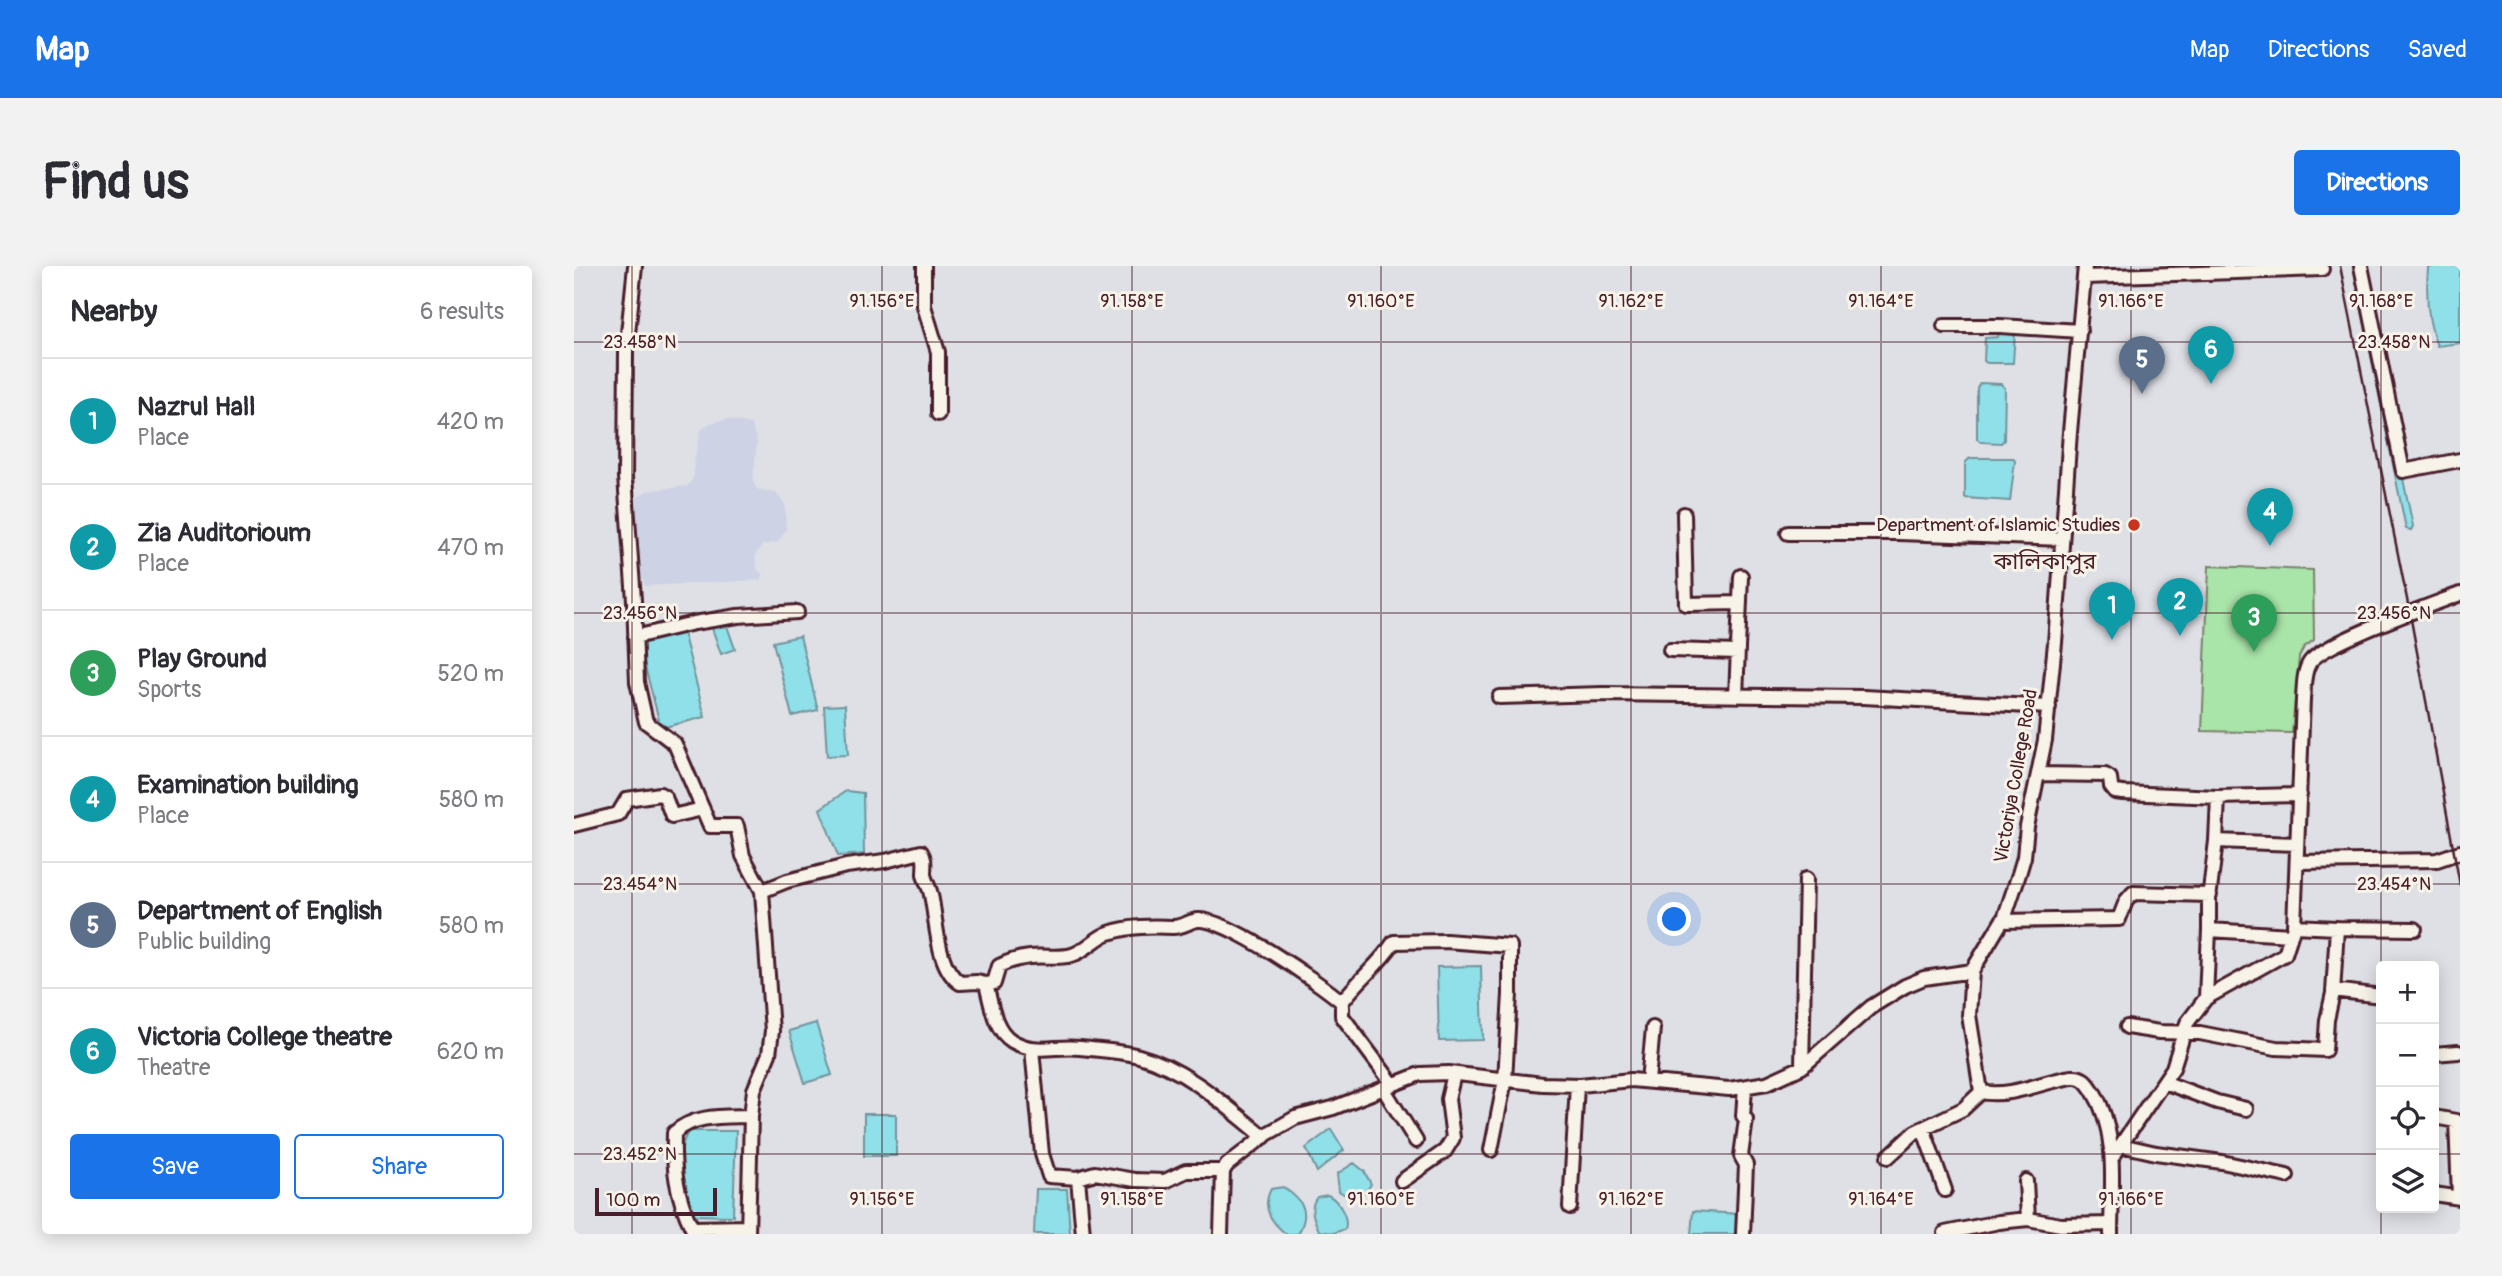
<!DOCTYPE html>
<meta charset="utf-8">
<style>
body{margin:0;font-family:Pangolin,"Noto Sans Bengali",sans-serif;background:#f2f2f3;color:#2b2b33}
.controls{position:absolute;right:21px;bottom:21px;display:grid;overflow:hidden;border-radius:7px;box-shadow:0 4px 18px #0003}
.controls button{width:63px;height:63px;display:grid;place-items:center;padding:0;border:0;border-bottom:2px solid #e1e1e2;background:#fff;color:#2b2b33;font:35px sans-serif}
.scale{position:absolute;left:21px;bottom:18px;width:122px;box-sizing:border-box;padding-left:7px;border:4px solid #4a1f2b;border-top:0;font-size:19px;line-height:24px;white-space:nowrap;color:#4a1f2b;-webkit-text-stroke:5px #f7f3e8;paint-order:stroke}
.you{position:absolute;left:1101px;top:654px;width:24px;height:24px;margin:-18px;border:5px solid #fff;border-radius:50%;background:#1a73e8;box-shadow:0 0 0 10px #1a73e833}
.badge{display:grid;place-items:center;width:46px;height:46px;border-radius:50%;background:#1a73e8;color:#fff;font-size:23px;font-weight:700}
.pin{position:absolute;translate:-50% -58px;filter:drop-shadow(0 2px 4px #0008)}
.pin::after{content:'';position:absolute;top:37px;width:24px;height:21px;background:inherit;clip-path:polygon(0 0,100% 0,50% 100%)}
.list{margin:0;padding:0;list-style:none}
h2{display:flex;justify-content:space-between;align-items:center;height:91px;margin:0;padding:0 28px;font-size:30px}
h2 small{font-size:23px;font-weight:400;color:#7c7c81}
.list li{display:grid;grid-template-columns:46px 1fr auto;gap:21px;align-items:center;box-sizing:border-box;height:126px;padding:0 28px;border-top:2px solid #e1e1e2}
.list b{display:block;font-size:26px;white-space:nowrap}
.list p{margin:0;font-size:23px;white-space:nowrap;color:#7c7c81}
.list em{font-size:23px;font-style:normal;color:#7c7c81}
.actions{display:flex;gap:14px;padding:21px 28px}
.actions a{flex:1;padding:16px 0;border:2px solid #1a73e8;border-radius:7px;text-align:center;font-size:24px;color:#1a73e8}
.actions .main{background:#1a73e8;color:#fff}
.icon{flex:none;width:38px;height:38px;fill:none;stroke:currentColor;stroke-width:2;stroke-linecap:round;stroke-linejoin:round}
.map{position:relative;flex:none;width:1886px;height:968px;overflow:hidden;border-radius:7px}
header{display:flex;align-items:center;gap:42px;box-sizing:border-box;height:98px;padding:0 35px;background:#1a73e8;color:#fff}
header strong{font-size:33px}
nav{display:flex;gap:38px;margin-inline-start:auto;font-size:24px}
.intro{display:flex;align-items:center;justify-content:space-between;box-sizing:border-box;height:168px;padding:0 42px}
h1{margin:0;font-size:49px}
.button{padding:18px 32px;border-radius:7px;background:#1a73e8;color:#fff;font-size:24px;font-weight:700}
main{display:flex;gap:42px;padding:0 42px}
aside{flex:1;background:#fff;border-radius:7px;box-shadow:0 4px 18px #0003}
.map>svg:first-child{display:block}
.built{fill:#cdd2e5}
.green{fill:#a9e4a9;stroke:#7a826a;stroke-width:2}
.water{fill:#8fe0e8;stroke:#73939c;stroke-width:2}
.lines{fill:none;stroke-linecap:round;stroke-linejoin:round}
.minor-casing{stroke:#4a1f2b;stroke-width:18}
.minor{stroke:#f7f3e8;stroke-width:12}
.rail{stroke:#4a1f2b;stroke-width:2.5}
.ticks{fill:none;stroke:#4a1f2b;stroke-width:2;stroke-opacity:0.45}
.poi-dot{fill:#c8321e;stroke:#f7f3e8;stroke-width:2.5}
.labels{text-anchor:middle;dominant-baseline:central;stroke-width:6;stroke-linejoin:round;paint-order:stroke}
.poi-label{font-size:19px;fill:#4a1f2b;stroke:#f7f3e8;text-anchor:end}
.street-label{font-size:19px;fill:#4a1f2b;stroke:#f7f3e8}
.quarter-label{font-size:23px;fill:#4a1f2b;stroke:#f7f3e8}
.ticks-label{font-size:18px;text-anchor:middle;fill:#4a1f2b;stroke:#f7f3e8;stroke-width:6;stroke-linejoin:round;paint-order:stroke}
</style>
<header>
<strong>Map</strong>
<nav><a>Map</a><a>Directions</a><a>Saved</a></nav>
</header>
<div class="intro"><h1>Find us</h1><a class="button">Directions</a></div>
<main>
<aside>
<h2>Nearby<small>6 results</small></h2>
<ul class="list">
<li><span class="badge" style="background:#0f9aa8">1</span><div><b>Nazrul Hall</b><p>Place</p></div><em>420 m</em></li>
<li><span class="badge" style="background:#0f9aa8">2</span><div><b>Zia Auditorioum</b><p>Place</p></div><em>470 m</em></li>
<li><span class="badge" style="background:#2e9e5b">3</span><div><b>Play Ground</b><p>Sports</p></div><em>520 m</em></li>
<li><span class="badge" style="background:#0f9aa8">4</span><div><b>Examination building</b><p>Place</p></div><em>580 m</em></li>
<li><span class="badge" style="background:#5c6f8a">5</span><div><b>Department of English</b><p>Public building</p></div><em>580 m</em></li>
<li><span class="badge" style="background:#0f9aa8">6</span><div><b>Victoria College theatre</b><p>Theatre</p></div><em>620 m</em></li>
</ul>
<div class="actions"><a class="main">Save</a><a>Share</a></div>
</aside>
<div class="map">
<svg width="1886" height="968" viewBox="0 0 1886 968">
<rect width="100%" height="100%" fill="#dee0e6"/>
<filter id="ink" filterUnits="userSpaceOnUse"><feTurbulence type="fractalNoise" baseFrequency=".0143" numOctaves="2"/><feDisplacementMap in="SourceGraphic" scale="14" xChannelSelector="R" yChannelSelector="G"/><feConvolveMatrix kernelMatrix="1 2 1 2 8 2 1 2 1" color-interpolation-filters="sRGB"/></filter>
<g filter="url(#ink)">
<path class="built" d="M1547 85 1577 87 1576 114 1545 112Z
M154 153 177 158 183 175 179 215 183 223 202 227 211 238 212 264 204 276 189 279 181 289 183 303 189 309 187 314 71 320 67 309 65 267 59 235 72 225 114 220 120 210V195L127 164 136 157Z"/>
<path class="green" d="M1635 300 1739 304 1740 374 1730 381 1725 391 1718 467 1628 465Z"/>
<path class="water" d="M1779 0H1784L1839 260 1837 264 1832 263Z
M1861 0H1886V77L1863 80C1853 56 1852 27 1854 2Z
M1425 65 1441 66 1439 97H1413L1410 95 1411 72 1424 71Z
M1406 117 1427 118 1431 122 1430 174 1427 177 1407 176 1403 173V122Z
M1396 192H1439L1441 195 1436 235 1391 232V197Z
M152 357 161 383 147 388 138 362Z
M109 366 131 451 87 462 65 378Z
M226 370 244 444 218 450 199 376Z
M271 439 274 489 253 490 250 440Z
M272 525 289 527 290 588 264 590 246 543Z
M907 700 909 774 865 775 863 701Z
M242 757 258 809 231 817 215 765Z
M290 848H322V890H290Z
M757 863 770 884 743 906 732 882Z
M114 865H162L159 950 117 949C109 916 98 897 114 865Z
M780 897 790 905 797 918C790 932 777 934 765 925L763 908Z
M709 921C729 935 737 945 724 968H712C697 956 687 942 697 923Z
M462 923H493L496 968H460Z
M754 929C765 935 775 952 771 963L760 967 745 965C740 952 734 943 743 931Z
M1119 945 1165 948 1164 968H1117Z"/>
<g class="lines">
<defs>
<path id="minor" d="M61 0 52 87 51 211 60 334 63 416 72 456 101 478 136 560H163L169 590 188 625 198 765 195 788 180 824 177 850 174 968
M350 0V40L364 86V148
M1511 0 1496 166 1481 377 1471 474 1453 561 1450 591 1445 608 1431 650 1398 705 1395 749 1407 826C1438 832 1469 815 1498 811 1509 810 1513 816 1519 825 1545 867 1537 921 1537 968
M1787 0 1829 205 1886 194
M1511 11 1748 3
M1370 60H1426L1506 65
M1110 248 1112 338 1166 337
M1214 267H1325L1488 273
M61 371 120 357 164 350 223 346
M1096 384 1164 386
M1162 430 1167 310
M925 431 1029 428 1290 431 1475 441
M1465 508 1531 509 1536 512 1537 521 1541 526 1549 527 1644 531 1726 529
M1644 531 1642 575 1723 578
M0 559 44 548 53 533 86 528 91 531 98 550 129 543
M1642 575 1635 633V664L1717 669
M1723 596 1863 594 1886 586
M188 625 213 615 272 600 311 595 347 586C352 594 350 599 350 608 351 615 356 622 357 629 363 655 362 701 386 717L403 716 412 718C417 737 420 764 438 775 461 789 482 779 506 782 525 784 546 785 565 790 613 803 652 840 690 871
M1428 655 1545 653 1552 635 1559 627 1636 629
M1763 662 1841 663
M412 718 420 717 425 700C435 695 445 692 456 691 470 689 484 693 498 689 512 685 522 671 535 667 556 660 577 660 599 661 609 661 615 655 624 654 651 651 746 717 768 736V750L818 817
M1759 724 1807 730
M1632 732 1635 664
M768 736C785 713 804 700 820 676L872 675 936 680V728L931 814 917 884
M1553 761 1585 766 1626 767 1702 782 1751 784 1753 754 1759 727 1763 662 1720 660
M458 783 468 888 475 910 504 912 521 907 561 914 591 915 612 905H649
M1860 788 1884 786
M1228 801 1232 613
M1074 815 1079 762
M1590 816 1643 836 1672 843
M809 822 842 875
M1860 851 1882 855 1885 931
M1349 862 1371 924
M1547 879 1582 887 1648 896 1713 910
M1314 891 1341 866 1389 843 1407 826
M1538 892 1599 802 1613 757 1632 732 1711 688 1720 660 1729 433C1730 422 1729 406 1736 396 1750 376 1858 339 1886 328
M504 912 509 968
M828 915 871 885 879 872 874 833 880 808
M1452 915 1454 953
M1860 928 1886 932
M996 941 1003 819
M174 961 118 962C102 930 99 901 100 867 121 848 150 851 177 850
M1371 967 1425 956 1454 953 1487 959 1537 958
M647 968 649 905 653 899 693 868 721 852 759 842 846 808 875 807 969 818 1006 819 1057 814 1155 823 1193 817 1228 801 1297 741 1331 720 1350 712 1398 705
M1169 968 1172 899 1167 890 1172 853 1169 850 1171 822"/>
</defs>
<use href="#minor" class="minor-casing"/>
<use href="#minor" class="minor"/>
<path class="rail" d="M1766 0 1836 348 1886 619"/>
</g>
</g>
<path class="ticks" d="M58 0V968M308 0V968M558 0V968M807 0V968M1057 0V968M1307 0V968M1557 0V968M1807 0V968M0 76H1886M0 347H1886M0 618H1886M0 888H1807M1860 888H1886"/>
<circle class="poi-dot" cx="1560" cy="259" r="7"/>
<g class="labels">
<g class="poi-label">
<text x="1546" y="259">Department of Islamic Studies</text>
</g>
<g class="street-label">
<text transform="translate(1442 510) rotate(-80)">Victoriya College Road</text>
</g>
<g class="quarter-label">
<text x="1471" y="295">কালিকাপুর</text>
</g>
</g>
<g class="ticks-label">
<text x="308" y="41">91.156°E</text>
<text x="558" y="41">91.158°E</text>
<text x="807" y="41">91.160°E</text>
<text x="1057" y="41">91.162°E</text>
<text x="1307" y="41">91.164°E</text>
<text x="1557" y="41">91.166°E</text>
<text x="1807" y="41">91.168°E</text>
<text x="66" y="82">23.458°N</text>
<text x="1820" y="82">23.458°N</text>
<text x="66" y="353">23.456°N</text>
<text x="1820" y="353">23.456°N</text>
<text x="66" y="624">23.454°N</text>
<text x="1820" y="624">23.454°N</text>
<text x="66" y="894">23.452°N</text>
<text x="308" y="939">91.156°E</text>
<text x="558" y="939">91.158°E</text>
<text x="807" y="939">91.160°E</text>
<text x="1057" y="939">91.162°E</text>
<text x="1307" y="939">91.164°E</text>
<text x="1557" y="939">91.166°E</text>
</g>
</svg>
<div class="controls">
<button>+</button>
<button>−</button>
<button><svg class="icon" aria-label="locate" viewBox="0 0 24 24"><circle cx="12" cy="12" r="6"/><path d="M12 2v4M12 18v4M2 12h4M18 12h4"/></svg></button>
<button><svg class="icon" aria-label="layers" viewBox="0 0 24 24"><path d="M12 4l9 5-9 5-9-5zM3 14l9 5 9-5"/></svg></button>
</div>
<div class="scale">100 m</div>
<div class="you"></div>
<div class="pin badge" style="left:1538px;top:374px;background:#0f9aa8">1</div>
<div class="pin badge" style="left:1606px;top:370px;background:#0f9aa8">2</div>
<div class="pin badge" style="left:1680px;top:386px;background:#2e9e5b">3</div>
<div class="pin badge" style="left:1696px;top:280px;background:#0f9aa8">4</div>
<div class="pin badge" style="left:1568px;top:128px;background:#5c6f8a">5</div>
<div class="pin badge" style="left:1637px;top:118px;background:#0f9aa8">6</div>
</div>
</main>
